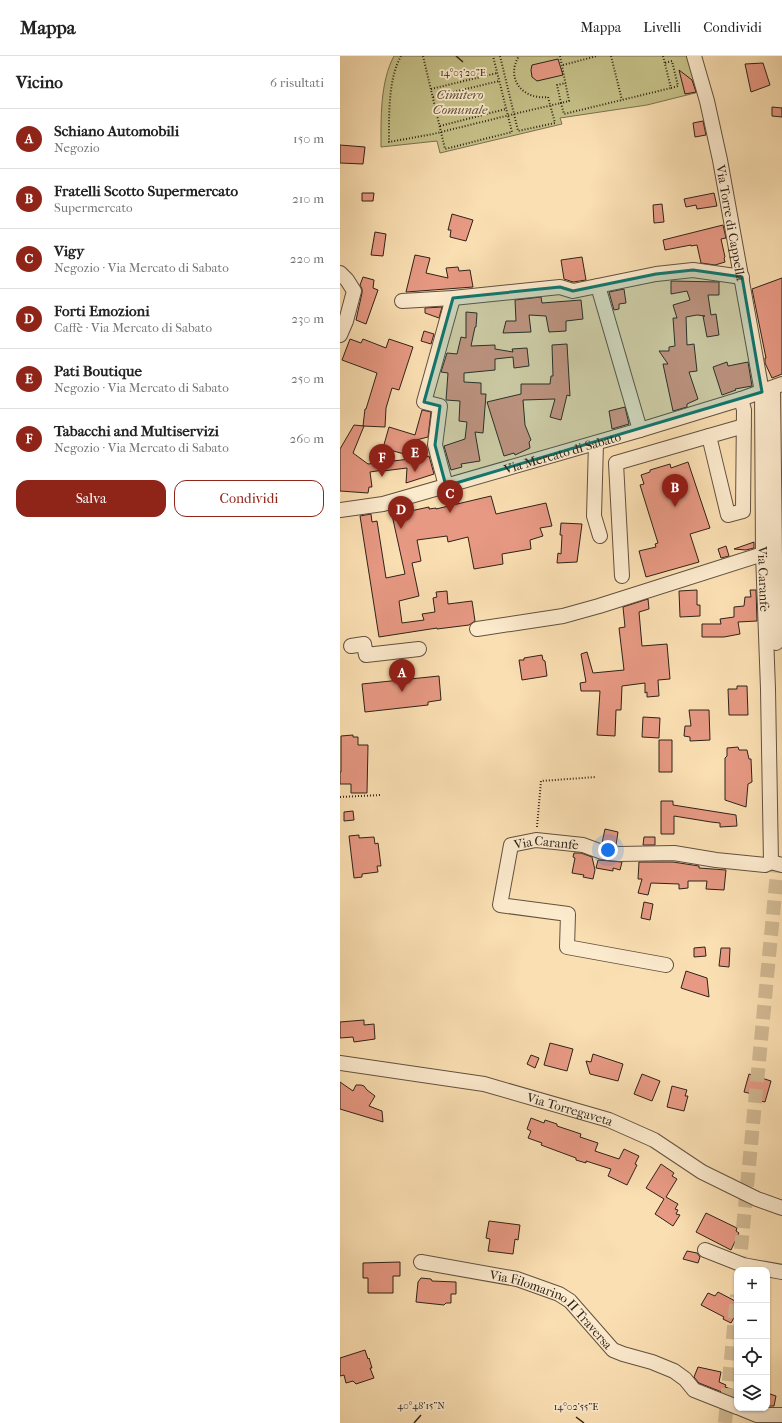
<!DOCTYPE html>
<html lang="it">
<meta charset="utf-8">
<style>
body{margin:0;font-family:"IM FELL French Canon",serif;background:#f2f2f2;color:#222}
.controls{position:absolute;right:12px;bottom:12px;display:grid;overflow:hidden;border-radius:8px;box-shadow:0 1px 3px #0004}
.controls button{width:36px;height:36px;display:grid;place-items:center;padding:0;border:0;border-bottom:1px solid #e0e0e0;background:#fff;color:#222;font:20px sans-serif}
.you{position:absolute;left:268px;top:794px;width:14px;height:14px;margin:-10px;border:3px solid #fff;border-radius:50%;background:#1a73e8;box-shadow:0 0 0 6px #1a73e833}
.badge{display:grid;place-items:center;width:26px;height:26px;border-radius:50%;background:#8f2418;color:#fff;font-size:13px;font-weight:700}
.pin{position:absolute;translate:-50% -33px;filter:drop-shadow(0 1px 2px #0008)}
.pin::after{content:'';position:absolute;top:21px;width:14px;height:12px;background:inherit;clip-path:polygon(0 0,100% 0,50% 100%)}
.list{margin:0;padding:0;list-style:none}
h2{display:flex;justify-content:space-between;align-items:center;height:52px;margin:0;padding:0 16px;font-size:17px}
h2 small{font-size:13px;font-weight:400;color:#767676}
.list li{display:grid;grid-template-columns:26px 1fr auto;gap:12px;align-items:center;box-sizing:border-box;height:60px;padding:0 16px;border-top:1px solid #e0e0e0}
.list b{display:block;font-size:15px;white-space:nowrap}
.list p{margin:0;font-size:13px;white-space:nowrap;color:#767676}
.list em{font-size:13px;font-style:normal;color:#767676}
.actions{display:flex;gap:8px;padding:12px 16px}
.actions a{flex:1;padding:9px 0;border:1px solid #8f2418;border-radius:12px;text-align:center;font-size:14px;color:#8f2418}
.actions .main{background:#8f2418;color:#fff}
.icon{flex:none;width:22px;height:22px;fill:none;stroke:currentColor;stroke-width:2;stroke-linecap:round;stroke-linejoin:round}
.map{position:relative;flex:none;width:442px;height:1367px;overflow:hidden}
header{display:flex;align-items:center;gap:24px;box-sizing:border-box;height:56px;padding:0 20px;background:#fff;border-bottom:1px solid #e0e0e0}
header strong{font-size:19px}
nav{display:flex;gap:22px;margin-inline-start:auto;font-size:14px}
main{display:flex}
aside{flex:1;background:#fff}
.map>svg:first-child{display:block}
.green{fill:#c5c087;stroke:#7a7150}
.building{fill:#e79983;stroke:#2f2219}
.lines{fill:none;stroke-linecap:round;stroke-linejoin:round}
.minor-tunnel{stroke:#d1b993;stroke-width:14;stroke-dasharray:14 7;stroke-linecap:butt}
.minor-casing{stroke:#62513f;stroke-width:16}
.path{stroke:#2f2219;stroke-width:2;stroke-dasharray:1 2;stroke-linecap:butt}
.minor{stroke:#fceacd;stroke-width:14}
.marked{fill:#0f766e;fill-opacity:0.2;stroke:#0f766e;stroke-width:3;stroke-linejoin:round}
.ticks{fill:none;stroke:#2f2219;stroke-width:1.5}
.labels{text-anchor:middle;dominant-baseline:central;stroke-width:3.5;stroke-linejoin:round;paint-order:stroke}
.park-label{font-size:13px;font-style:italic;fill:#5c513a;stroke:#fceacd}
.street-label{font-size:13px;fill:#2f2219;stroke:#fceacd}
.ticks-label{font-size:10px;text-anchor:middle;fill:#2f2219;stroke:#fceacd;stroke-width:3.5;stroke-linejoin:round;paint-order:stroke}
</style>
<header>
<strong>Mappa</strong>
<nav><a>Mappa</a><a>Livelli</a><a>Condividi</a></nav>
</header>
<main>
<aside>
<h2>Vicino<small>6 risultati</small></h2>
<ul class="list">
<li><span class="badge">A</span><div><b>Schiano Automobili</b><p>Negozio</p></div><em>150 m</em></li>
<li><span class="badge">B</span><div><b>Fratelli Scotto Supermercato</b><p>Supermercato</p></div><em>210 m</em></li>
<li><span class="badge">C</span><div><b>Vigy</b><p>Negozio · Via Mercato di Sabato</p></div><em>220 m</em></li>
<li><span class="badge">D</span><div><b>Forti Emozioni</b><p>Caffè · Via Mercato di Sabato</p></div><em>230 m</em></li>
<li><span class="badge">E</span><div><b>Pati Boutique</b><p>Negozio · Via Mercato di Sabato</p></div><em>250 m</em></li>
<li><span class="badge">F</span><div><b>Tabacchi and Multiservizi</b><p>Negozio · Via Mercato di Sabato</p></div><em>260 m</em></li>
</ul>
<div class="actions"><a class="main">Salva</a><a>Condividi</a></div>
</aside>
<div class="map">
<svg width="442" height="1367" viewBox="0 0 442 1367">
<rect width="100%" height="100%" fill="#fadfb2"/>
<filter id="stains"><feTurbulence type="fractalNoise" baseFrequency=".005" numOctaves="4"/><feColorMatrix values="0 0 0 0 .2 0 0 0 0 .09 0 0 0 0 .02 0 0 0 .5 -.17"/></filter>
<radialGradient id="worn" r=".72"><stop offset=".6" stop-color="#630" stop-opacity="0"/><stop offset="1" stop-color="#630" stop-opacity=".3"/></radialGradient>
<path class="green" d="M54 0H349L359 36 307 49 220 62 222 68 100 97 97 85 41 91C41 62 40 26 54 0Z"/>
<path class="building" d="M218 3 223 19 197 25 192 21 191 14 192 9Z
M423 7 430 29 411 36 405 8Z
M339 14 352 24 356 36 345 38Z
M432 51 442 52V61L432 60Z
M363 65 366 79 355 81 353 67Z
M0 89 25 91 23 108 0 107Z
M22 137H34L33 145H22Z
M374 137 377 150 357 153 356 149 346 151 344 143Z
M322 148 324 166 314 167 313 149Z
M112 158 133 164 126 185 110 181 111 174H108Z
M383 169 386 182 381 183 385 201 384 202 385 206 375 209 361 207 357 189 351 190V189L325 194 323 184Z
M35 176 46 178 43 200 31 199Z
M75 199 90 202 86 217 108 222 106 212 118 211 119 215 130 214 133 231 66 236Z
M242 201 246 224 233 226 224 223 221 204Z
M23 221 34 224 33 232 38 234 26 268 16 264 22 237V233L20 229Z
M442 222V318L432 322 425 307V302H426L412 233Z
M331 225 379 226V239H368L371 259 376 258 379 279 367 281 363 260H365L357 259 346 261 347 289 354 288 357 315 349 316 358 343 347 348V351L333 355 323 308H328L319 295H329V291L335 290 333 262H337L333 249 350 244 347 235 331 238Z
M284 233 286 247 279 248V253L274 254 269 236Z
M201 241 202 247 241 244 243 263 226 265V275L209 276 206 260 189 259 191 276 163 277 166 265H176L175 244Z
M102 251 99 262 85 257V252Z
M126 256 137 257 136 271H135L131 290 155 289V293L173 296 172 293 187 292 189 310 174 312 173 301 155 303V314L124 317V326L141 327V338H146L143 377 135 376 140 405 121 408 122 411 111 414 104 390 125 383 127 366 119 365 120 345 106 344 108 317 101 316 107 297 117 298 121 281 126 282Z
M84 275 94 278 91 288 81 285Z
M10 283 21 287 23 283 46 292 49 283 73 291 59 334 52 332 46 352 45 371 23 370 25 353H26L37 317 2 304Z
M227 288 230 340 227 339 221 364 210 361 215 343 183 344 185 369 191 384 189 386 190 392 175 399 174 397 164 400 147 346 181 338V328H210L211 320H213L212 289Z
M387 306 388 310 408 306 412 330 395 333 396 334 382 339 373 311Z
M285 351 289 368 272 373 269 355Z
M82 354 91 356 88 381 76 384 82 402 89 400 94 418 66 427 67 412 43 415V414L30 416 32 431H29L28 437 0 435V393L14 369 24 370 13 397 28 408 78 402 43 392 49 371 75 379Z
M348 406 370 472 350 478 359 506 306 521 299 495 316 491 315 488 318 487 300 429 304 428 301 419 310 416V414L330 408 331 412Z
M151 440 156 458 206 447 212 470 200 472 203 480 190 484 191 493 162 498 163 508 134 513 128 481 108 486 107 480 77 484 81 505 72 507 79 540 59 545 62 567 84 564 82 558 95 556 93 542 97 541 96 536 107 535 108 548 132 545 135 565 129 569 97 573V572L39 581 20 460 31 458 32 466 37 465 46 522 65 518 52 459 89 451V453L96 452V453Z
M221 467 242 468 237 506 217 507 218 497 221 498 222 479H220Z
M414 486V492L406 494 394 493Z
M386 490 389 500 381 502 378 493Z
M357 534V549H360V560L340 561 339 535Z
M410 534H416L417 565 398 566 400 578 384 581H362V568H381L380 563 394 561V551L404 550 405 541H411Z
M308 543 309 553 299 556 302 590 327 588 330 623 318 624 319 640 307 641V636L305 637V627L282 630 281 654H276L275 680 257 679 260 635H241L240 627 246 626 241 598 247 596 253 617 284 614 279 572 285 571 283 551Z
M202 599 203 604 205 605 207 620 182 624 179 604H184V602Z
M99 620 101 644 88 646V649L25 656 22 628Z
M397 630H407L408 659H389L388 633H397Z
M349 654H369L370 684 350 685V681L344 680 345 670H351Z
M303 661 320 662 319 682 302 681Z
M13 679V681H18V689H28L27 737H11V728H0V716H1V680Z
M319 684H332V716H319Z
M398 691 399 694H407L409 703H411L412 726 408 728 406 751 385 744V702L387 700V692Z
M321 745H333V749L396 759 397 770 380 771V767L371 766 334 760V778H321Z
M13 755 14 764 4 765V756Z
M265 773 278 776 276 789 262 787Z
M19 779V782L34 781 35 788 38 787 41 810H37L38 816 22 818V821L14 822 9 780Z
M304 781H315V789H303Z
M234 797H241L252 801 255 814 253 823 243 821 244 819 232 817 235 802 233 801Z
M258 804 282 806 280 814 273 812V815L256 812Z
M299 806H333L359 810V812L386 814 384 834 366 833 367 825H348V832L339 833V828L311 827 308 839 298 837 302 823H298Z
M304 846 313 848 310 864 301 862Z
M365 891 366 900 354 901V892Z
M381 892H390L389 911 379 910Z
M346 915 367 922 369 941 341 932Z
M24 964V969L34 968 35 983 14 986 13 981 0 982V966Z
M210 987 233 993 227 1015 204 1009Z
M253 998 283 1008 278 1025 250 1018 246 1005 251 1006Z
M191 999 199 1002 195 1012 187 1008Z
M302 1018 320 1025 312 1045 294 1038Z
M409 1018 431 1025 425 1046 415 1044 417 1039 404 1036Z
M0 1026 13 1035 16 1029H21L24 1030 27 1034 35 1040 29 1050 42 1055 43 1066 0 1053Z
M332 1030 347 1034 345 1040H348L344 1055 327 1051Z
M191 1062 204 1067 205 1064 217 1068V1070L241 1078 240 1081 258 1087 255 1095 279 1103 284 1093 299 1100 295 1108 297 1109 287 1129 268 1120 271 1113 246 1105V1107L236 1104V1102L201 1089 202 1087 188 1082 191 1075 187 1073Z
M321 1108 334 1117 332 1120 337 1123 326 1141 338 1148 335 1153 338 1154 336 1158 340 1159 333 1170 315 1158 324 1143 306 1132Z
M366 1157 397 1172 396 1175 399 1177 391 1194 356 1176Z
M149 1165 180 1169 178 1184 175 1183 173 1198 148 1195 150 1183 146 1182Z
M347 1195 357 1197 360 1201 358 1207 343 1203Z
M60 1206V1220H53V1237H28V1222H23V1207Z
M81 1222 91 1223 92 1225 116 1226V1238H111V1247H106L104 1249 76 1246 78 1226Z
M378 1236 397 1246V1256L391 1267 383 1263 384 1261 361 1249 368 1237 375 1240Z
M25 1294 28 1303 29 1302 32 1312H30L34 1322 16 1328 13 1325 6 1327 4 1319 0 1320V1302Z
M358 1311 381 1316 379 1326 386 1329 385 1331 397 1335V1342L359 1327 354 1321Z
M427 1337 436 1340 434 1350H427Z"/>
<g class="lines">
<path class="minor-tunnel" d="M399 1214 439 796
M385 1367 397 1239"/>
<defs>
<g id="minor">
<path id="s1" d="M354 0 367 45 380 104 422 336 423 498 428 633 431 806 442 809"/>
<path d="M0 217 7 224 14 235 6 265 0 279"/>
<path d="M258 230 300 374"/>
<path d="M62 245 113 242 220 231 233 235 316 218 353 214 402 221"/>
<path d="M433 332 436 587"/>
<path d="M401 343 404 354 403 455 388 459 369 380 404 370"/>
<path d="M256 387 254 460 260 480"/>
<path d="M276 407 282 520"/>
<path d="M276 407 369 380"/>
<path d="M106 430 95 389 100 350 84 346 113 242"/>
<path id="s2" d="M0 454 43 448 300 374 401 343 442 328"/>
<path d="M137 573 223 560 259 550 423 498"/>
<path d="M11 590 24 588 26 599 79 593"/>
<path id="s3" d="M326 909 227 891 228 858 160 849 171 789 196 784 243 789 262 796 279 798 334 797 376 804 425 809 431 806"/>
<path id="s4" d="M0 1007 144 1028 269 1064 314 1084 362 1116 417 1143 442 1152"/>
<path d="M365 1194 403 1209 442 1216"/>
<path id="s5" d="M81 1206 177 1223 219 1238 230 1245 273 1294 283 1298 312 1306 334 1315 345 1323 354 1334 397 1351"/>
<path d="M400 1352 417 1359H442"/>
</g>
</defs>
<use href="#minor" class="minor-casing"/>
<path class="path" d="M61 0C48 23 49 60 49 86L93 78 174 58 178 75 215 67 208 41C183 44 165 23 179 0
M83 0 105 93 172 76 153 0
M160 0 174 58 221 47 217 29 226 27
M220 0 229 45 221 47 224 58 331 32
M271 0 282 44
M323 0 331 32 338 30 332 5 325 7
M223 9 257 0
M91 33 157 17
M93 41 159 25
M100 70 166 53
M0 741 41 739
M197 771 201 725 256 721"/>
<use href="#minor" class="minor"/>
</g>
<path class="marked" d="M353 214 402 221 422 336 106 430 95 389 100 350 84 346 113 242 220 231 233 235 316 218Z"/>
<path class="ticks" d="M116 0 123 6M236 1361 244 1367M74 1367 81 1359"/>
<g class="labels">
<g class="park-label">
<text x="120" y="38">Cimitero<tspan x="120" dy="15">Comunale</tspan></text>
</g>
<g class="street-label">
<text stroke="none"><textPath href="#s1" startOffset="171">Via Torre di Cappella</textPath></text>
<text stroke="none"><textPath href="#s2" startOffset="230">Via Mercato di Sabato</textPath></text>
<text stroke="none"><textPath href="#s1" startOffset="530">Via Caranfe</textPath></text>
<text stroke="none"><textPath href="#s3" startOffset="299">Via Caranfe</textPath></text>
<text stroke="none"><textPath href="#s4" startOffset="235">Via Torregaveta</textPath></text>
<text stroke="none"><textPath href="#s5" startOffset="143">Via Filomarino II Traversa</textPath></text>
</g>
</g>
<g class="ticks-label">
<text x="123" y="20">14°03'20"E</text>
<text x="81" y="1353">40°48'15"N</text>
<text x="236" y="1354">14°02'55"E</text>
</g>
<rect width="100%" height="100%" filter="url(#stains)"/>
<rect width="100%" height="100%" fill="url(#worn)"/>
</svg>
<div class="controls">
<button>+</button>
<button>−</button>
<button><svg class="icon" aria-label="locate" viewBox="0 0 24 24"><circle cx="12" cy="12" r="6"/><path d="M12 2v4M12 18v4M2 12h4M18 12h4"/></svg></button>
<button><svg class="icon" aria-label="layers" viewBox="0 0 24 24"><path d="M12 4l9 5-9 5-9-5zM3 14l9 5 9-5"/></svg></button>
</div>
<div class="you"></div>
<div class="pin badge" style="left:62px;top:636px">A</div>
<div class="pin badge" style="left:335px;top:451px">B</div>
<div class="pin badge" style="left:110px;top:457px">C</div>
<div class="pin badge" style="left:61px;top:473px">D</div>
<div class="pin badge" style="left:75px;top:416px">E</div>
<div class="pin badge" style="left:42px;top:421px">F</div>
</div>
</main>
